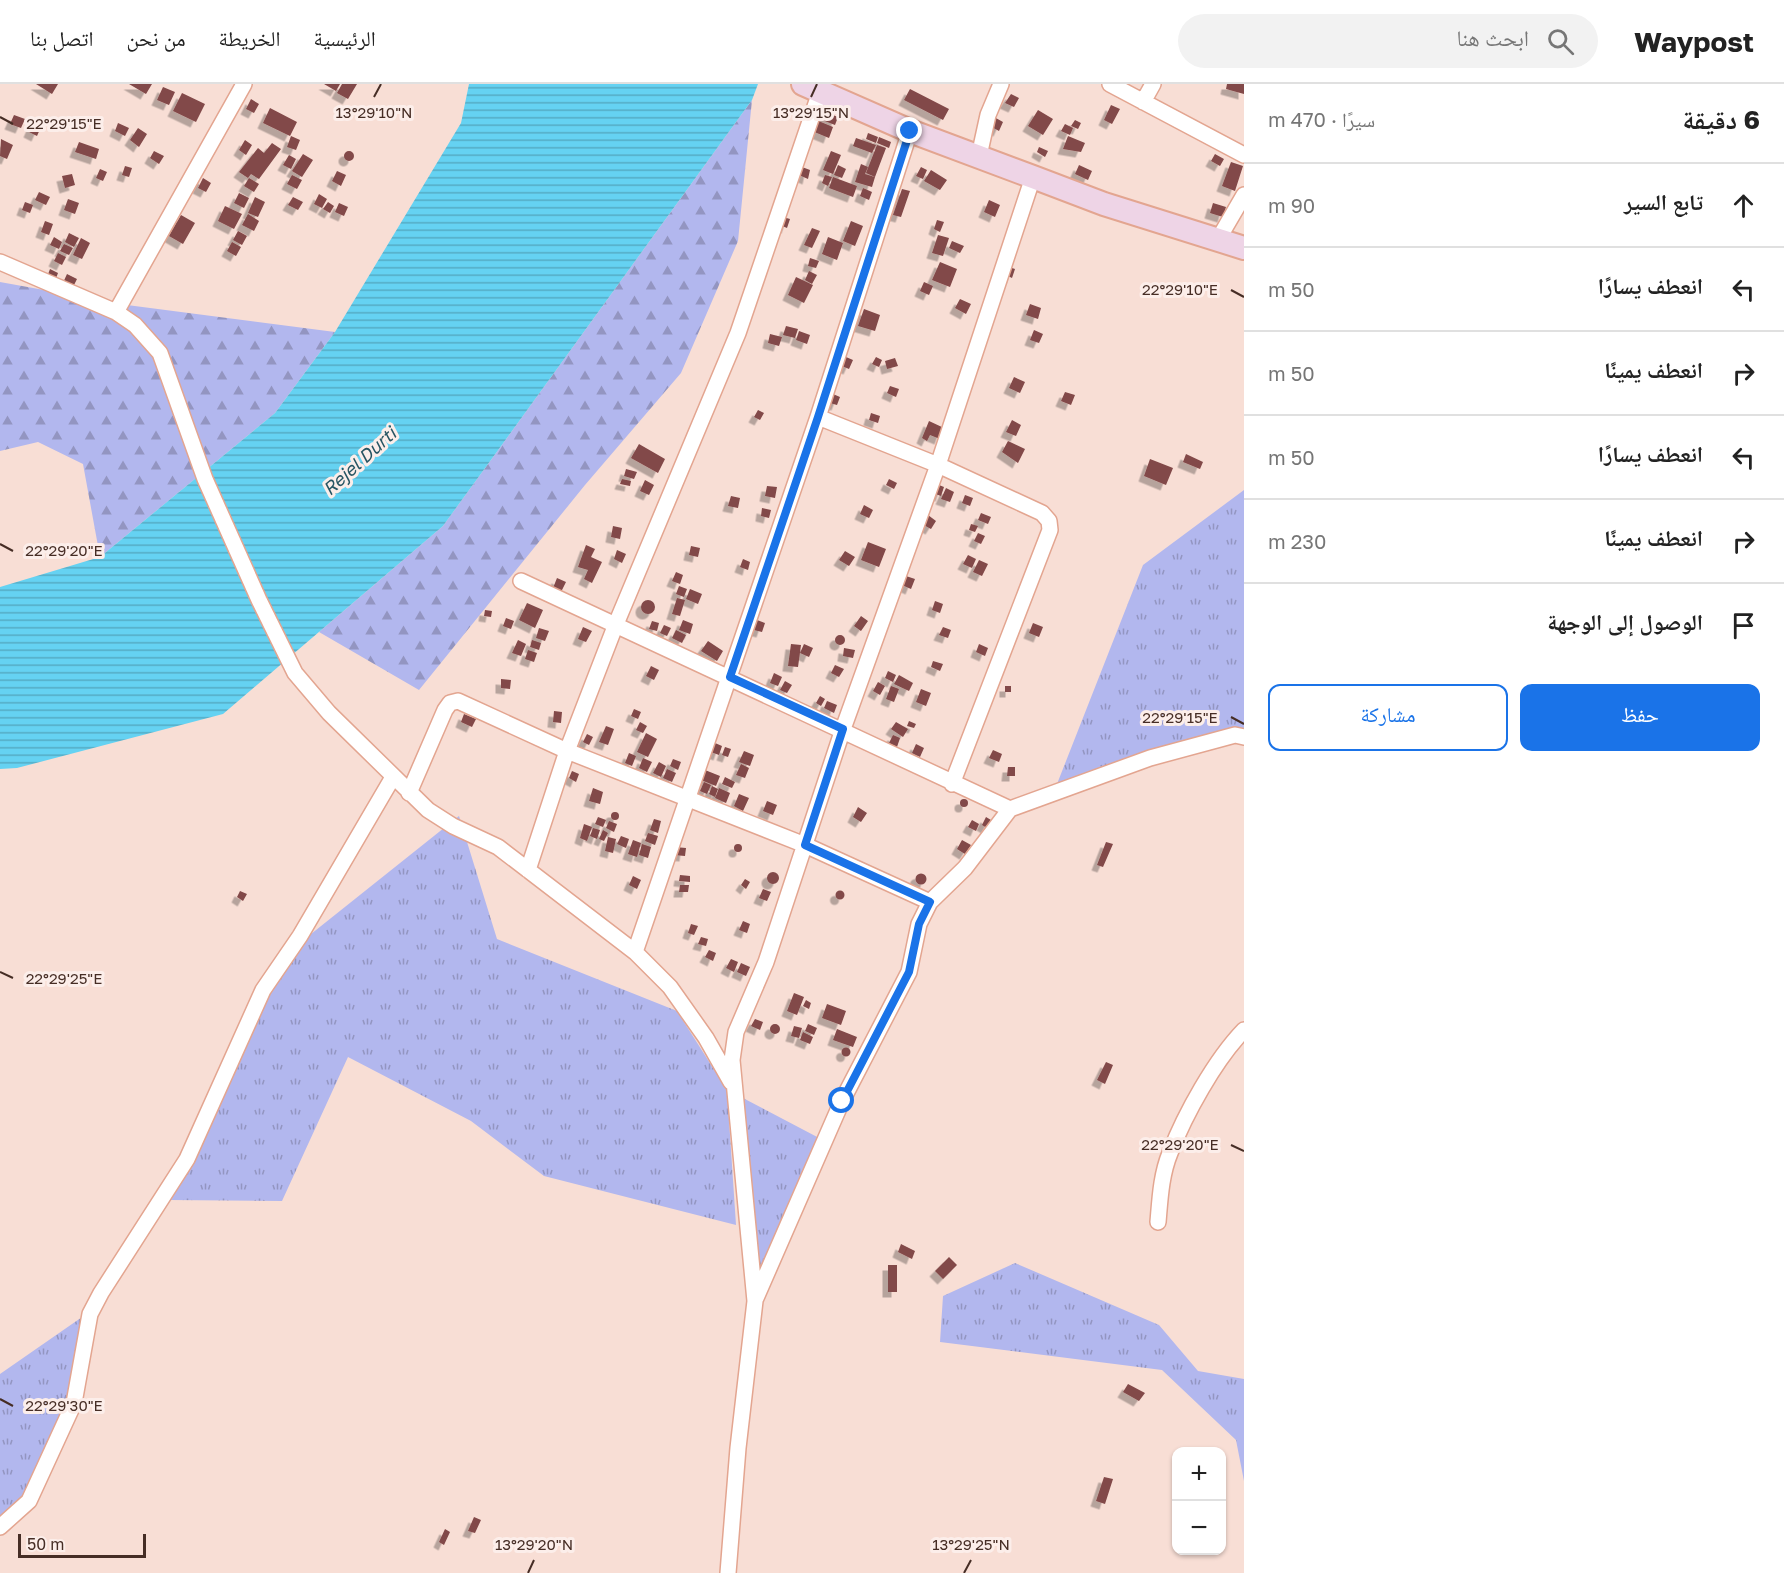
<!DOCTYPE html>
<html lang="ar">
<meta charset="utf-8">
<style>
body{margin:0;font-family:"Golos Text","Noto Naskh Arabic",sans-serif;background:#f2f2f2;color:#222;direction:rtl}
.controls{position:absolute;right:18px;bottom:18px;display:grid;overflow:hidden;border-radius:12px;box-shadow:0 2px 4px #0004}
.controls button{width:54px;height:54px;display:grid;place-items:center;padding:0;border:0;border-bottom:2px solid #e0e0e0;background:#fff;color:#222;font:30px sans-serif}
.scale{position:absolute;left:18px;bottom:15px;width:128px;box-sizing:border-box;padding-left:6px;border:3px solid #462d25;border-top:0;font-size:16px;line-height:21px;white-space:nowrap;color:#462d25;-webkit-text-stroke:4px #fceeea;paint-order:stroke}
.stop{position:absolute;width:18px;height:18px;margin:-14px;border:4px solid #1a73e8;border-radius:50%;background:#fff}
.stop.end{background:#1a73e8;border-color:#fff;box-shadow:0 2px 6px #0008}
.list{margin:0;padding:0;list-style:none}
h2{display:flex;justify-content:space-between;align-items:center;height:78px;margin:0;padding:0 24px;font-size:26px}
h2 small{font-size:20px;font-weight:400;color:#767676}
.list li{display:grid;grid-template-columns:39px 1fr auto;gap:18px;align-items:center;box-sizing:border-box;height:84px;padding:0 24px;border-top:2px solid #e0e0e0}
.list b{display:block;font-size:22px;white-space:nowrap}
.list em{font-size:20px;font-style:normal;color:#767676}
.actions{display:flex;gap:12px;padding:18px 24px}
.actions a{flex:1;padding:14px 0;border:2px solid #1a73e8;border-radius:12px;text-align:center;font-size:21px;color:#1a73e8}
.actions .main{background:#1a73e8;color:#fff}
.icon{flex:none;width:33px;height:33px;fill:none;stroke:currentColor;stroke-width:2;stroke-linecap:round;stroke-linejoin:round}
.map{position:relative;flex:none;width:1244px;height:1489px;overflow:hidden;direction:ltr}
header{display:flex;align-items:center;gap:36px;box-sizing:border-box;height:84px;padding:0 30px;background:#fff;border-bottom:2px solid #e0e0e0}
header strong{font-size:28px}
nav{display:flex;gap:33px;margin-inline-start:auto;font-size:21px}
.search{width:420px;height:54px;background:#f2f2f2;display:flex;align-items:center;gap:15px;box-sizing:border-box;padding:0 21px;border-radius:33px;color:#767676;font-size:22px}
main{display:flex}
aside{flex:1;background:#fff}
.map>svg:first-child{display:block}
.grass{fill:url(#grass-tufts)}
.forest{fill:url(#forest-firs)}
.water{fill:url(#water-rules)}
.building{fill:#824848;filter:url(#shadow)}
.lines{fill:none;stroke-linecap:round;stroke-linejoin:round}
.street-casing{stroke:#e3a590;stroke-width:18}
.secondary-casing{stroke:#e3a590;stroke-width:26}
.street{stroke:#fff;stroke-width:15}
.secondary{stroke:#eed4e6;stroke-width:22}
.route{stroke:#1a73e8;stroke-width:8}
.ticks{fill:none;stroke:#462d25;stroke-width:2}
.labels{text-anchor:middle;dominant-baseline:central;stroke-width:6;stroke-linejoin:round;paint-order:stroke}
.water-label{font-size:18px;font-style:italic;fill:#275563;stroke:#fceeea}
.ticks-label{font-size:15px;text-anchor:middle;fill:#462d25;stroke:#fceeea;stroke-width:6;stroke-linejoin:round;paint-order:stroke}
</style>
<header>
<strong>Waypost</strong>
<div class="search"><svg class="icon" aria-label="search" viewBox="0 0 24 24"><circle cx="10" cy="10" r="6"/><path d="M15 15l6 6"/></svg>ابحث هنا</div>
<nav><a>الرئيسية</a><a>الخريطة</a><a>من نحن</a><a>اتصل بنا</a></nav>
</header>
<main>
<aside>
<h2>6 دقيقة<small>سيرًا · 470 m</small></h2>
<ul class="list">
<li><svg class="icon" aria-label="ahead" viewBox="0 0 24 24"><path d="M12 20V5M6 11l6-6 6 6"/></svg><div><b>تابع السير</b></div><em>90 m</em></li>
<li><svg class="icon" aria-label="left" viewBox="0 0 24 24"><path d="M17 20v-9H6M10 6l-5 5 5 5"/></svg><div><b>انعطف يسارًا</b></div><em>50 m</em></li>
<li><svg class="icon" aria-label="right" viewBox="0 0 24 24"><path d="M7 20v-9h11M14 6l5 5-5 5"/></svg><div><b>انعطف يمينًا</b></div><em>50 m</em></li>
<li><svg class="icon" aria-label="left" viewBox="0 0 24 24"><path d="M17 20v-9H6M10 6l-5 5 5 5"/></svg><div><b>انعطف يسارًا</b></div><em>50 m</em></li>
<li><svg class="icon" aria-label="right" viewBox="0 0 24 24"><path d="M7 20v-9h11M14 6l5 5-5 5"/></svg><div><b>انعطف يمينًا</b></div><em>230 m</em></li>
<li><svg class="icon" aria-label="arrive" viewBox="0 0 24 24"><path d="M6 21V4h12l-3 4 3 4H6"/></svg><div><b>الوصول إلى الوجهة</b></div></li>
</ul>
<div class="actions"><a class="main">حفظ</a><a>مشاركة</a></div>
</aside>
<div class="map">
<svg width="1244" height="1489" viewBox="0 0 1244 1489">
<defs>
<pattern id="grass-tufts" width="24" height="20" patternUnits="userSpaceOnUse" patternTransform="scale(1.5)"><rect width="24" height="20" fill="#b2b7ee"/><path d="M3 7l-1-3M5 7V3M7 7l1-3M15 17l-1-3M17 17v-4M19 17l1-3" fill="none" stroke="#9395c1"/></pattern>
<pattern id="forest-firs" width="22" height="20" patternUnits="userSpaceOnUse" patternTransform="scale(1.5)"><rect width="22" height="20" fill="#b2b7ee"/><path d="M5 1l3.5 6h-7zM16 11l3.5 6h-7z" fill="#9395c1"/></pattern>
<pattern id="water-rules" width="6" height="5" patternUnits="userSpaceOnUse" patternTransform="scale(1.5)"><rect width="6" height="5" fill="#65d2f2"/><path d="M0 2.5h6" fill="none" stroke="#55abc4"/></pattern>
<filter id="shadow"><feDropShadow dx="-5.5" dy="5.5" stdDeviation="0" flood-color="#0004"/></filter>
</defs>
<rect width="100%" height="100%" fill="#f8ded5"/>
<path class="grass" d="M1244 406V647L1057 700 1143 481Z
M459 732 497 855 677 927 727 1006 736 1141 544 1092 471 1037 348 973 282 1117 170 1116 198 1066 262 921 306 854Z
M741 1013 821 1055 759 1191Z
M1015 1179 1159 1241 1198 1287 1244 1295V1397L1236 1356 1162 1286 940 1258 943 1212Z
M85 1231 69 1316 26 1415 0 1437V1290Z"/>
<path class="forest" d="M752 16 738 157 681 289 585 401 419 606 319 548 443 442Z
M0 198 127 221 335 248 275 329 100 473 83 380 38 358 0 367Z"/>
<path class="water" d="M469 0H758L752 16 443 442 223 630 17 684 0 685V503L100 473 275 329 335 248 461 39Z"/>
<path class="building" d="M36 0H58L52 10Z
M129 0H152L146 10Z
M324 0H340L336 7Z
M342 0H357L348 15 337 9Z
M1227 0H1244V10L1226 5Z
M163 3 175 8 169 21 157 16Z
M910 5 949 25 943 36 904 16Z
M182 9 205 20 196 38 173 27Z
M1011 10 1019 14 1014 23 1005 19Z
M251 15 259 20 254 29 246 25Z
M1111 21 1120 25 1112 40 1104 36Z
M270 24 297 38 290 52 263 39Z
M820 26 838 33 835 41 817 34Z
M1038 26 1053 35 1043 51 1028 42Z
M14 31 25 35 21 44 10 40Z
M994 33 1003 38 999 47 990 42Z
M816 36 833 43 829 54 812 47Z
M1075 36 1081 39 1078 45 1071 42Z
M33 39 41 43 37 52 29 48Z
M118 39 129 44 125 52 115 47Z
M1065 40 1073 44 1070 51 1061 47Z
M138 44 147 50 139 63 130 56Z
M868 49 878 53 876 59 866 55Z
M291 52 300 56 296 66 287 63Z
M1068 52 1085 59 1081 68 1063 65Z
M879 53 891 58 889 64 877 59Z
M856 54 876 61 872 69 853 62Z
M1 55 13 61 7 75 0 72Z
M245 56 252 61 246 71 239 66Z
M79 58 99 65 96 75 75 68Z
M272 59 281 65 259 95 251 90 248 94 239 88 258 64 264 69Z
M877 61 886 64 875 93 866 89Z
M1039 63 1048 67 1045 73 1037 68Z
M344 72a5 5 0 1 1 10 0a5 5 0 1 1-10 0Z
M154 67 164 72 159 80 150 74Z
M831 67 841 71 833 90 823 86Z
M303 70 313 76 302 93 292 87Z
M1215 70 1224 75 1220 82 1211 77Z
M289 71 296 75 291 85 283 81Z
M1231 78 1243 82 1235 107 1222 102Z
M861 80 868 83 865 90 875 93 872 103 855 98Z
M838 81 846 85 842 94 834 91Z
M1079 81 1092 87 1088 96 1075 90Z
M125 82 132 84 129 93 122 91Z
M802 83 810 86 808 95 799 91Z
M921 83 927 86 923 95 916 92Z
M100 85 107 88 103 97 96 94Z
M931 86 947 96 940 106 924 97Z
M337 87 346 91 341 102 332 97Z
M72 90 75 101 65 104 62 92Z
M292 91 302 96 297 105 287 100Z
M825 91 832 93 828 102 822 99Z
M833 93 857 102 853 113 829 104Z
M203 94 211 99 206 108 198 104Z
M249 94 259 100 254 108 244 102Z
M863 104 872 108 869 116 860 112Z
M902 105 910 107 901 133 893 131Z
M39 108 50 113 46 121 35 116Z
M239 109 249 114 244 124 234 119Z
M319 110 327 115 322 124 314 120Z
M255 113 265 118 258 133 248 129Z
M293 113 303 118 298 126 288 121Z
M68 115 79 119 75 130 64 126Z
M989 116 1000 121 995 133 984 128Z
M25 118 33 121 30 129 22 126Z
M328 118 334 122 330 129 323 125Z
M339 119 348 123 344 132 335 128Z
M1213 119 1226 123 1223 133 1210 129Z
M225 122 242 130 234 145 218 137Z
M248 130 259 137 254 147 242 141Z
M181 131 195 139 183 160 169 152Z
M783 133 790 135 787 144 780 141Z
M937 136 944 138 940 148 934 145Z
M45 137 53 140 49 151 41 148Z
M851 137 863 142 855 162 843 157Z
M812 144 820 147 812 164 804 161Z
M238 147 247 152 242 161 233 156Z
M69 149 79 154 74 163 65 158Z
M938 151 949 154 943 172 932 169Z
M54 153 62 158 59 165 50 161Z
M828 153 843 159 837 176 822 170Z
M81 154 90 159 82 175 73 171Z
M952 157 964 162 960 169 949 164Z
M232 158 241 163 236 172 227 167Z
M64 160 73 164 69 171 60 167Z
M58 169 66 173 62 181 54 177Z
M810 174 819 177 816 184 808 182Z
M940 178 957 185 950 203 932 196Z
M1009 183 1015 185 1012 194 1006 191Z
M50 185 58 189 55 197 47 193Z
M809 187 817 191 812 200 805 196Z
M67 190 77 195 72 205 62 201Z
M796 193 813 201 804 219 788 211Z
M924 198 933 202 929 211 920 207Z
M960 215 971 220 966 230 955 224Z
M1030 220 1041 224 1038 235 1026 231Z
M864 225 880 231 875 247 858 242Z
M786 242 798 245 795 254 783 251Z
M1034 246 1043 250 1039 259 1030 256Z
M799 247 810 251 807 260 796 256Z
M770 250 782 253 779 262 768 259Z
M846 273 853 276 849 285 842 282Z
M876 273 882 276 879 283 872 280Z
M895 274 898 282 887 285 885 277Z
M1014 293 1025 298 1020 309 1009 304Z
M890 302 899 305 896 313 887 309Z
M1065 308 1075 311 1071 321 1061 317Z
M833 310 840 313 837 321 830 319Z
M758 326 764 329 760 336 754 333Z
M871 329 880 332 878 339 869 336Z
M1012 336 1021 341 1016 352 1006 348Z
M929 337 944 344 940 355 930 351 927 357 922 354Z
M1008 357 1025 365 1018 379 1002 368Z
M639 360 665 375 658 389 631 374Z
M1186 370 1203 378 1200 385 1183 378Z
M1150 375 1173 384 1166 401 1144 392Z
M626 385 637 388 634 395 624 392Z
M622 395 631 397 630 402 620 400Z
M889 395 897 399 894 405 886 401Z
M645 396 654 401 649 411 640 407Z
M934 399 944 403 941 412 930 408Z
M767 402 777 403 775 414 765 412Z
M946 404 954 408 950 418 941 415Z
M965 411 973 414 970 422 962 419Z
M731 412 740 414 738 424 728 422Z
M864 421 873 426 869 434 860 430Z
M762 424 771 426 769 434 761 432Z
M981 429 991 433 988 440 978 436Z
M928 431 936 437 931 445 922 440Z
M971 440 978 442 975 448 969 446Z
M613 442 622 444 620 455 611 453Z
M978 449 985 452 981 460 974 457Z
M868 458 886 465 879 483 861 476Z
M586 461 595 465 591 473 602 478 592 499 584 495 588 486 578 483Z
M691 462 700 464 698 473 689 471Z
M617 466 626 470 622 479 614 475Z
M845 467 855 473 849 482 839 476Z
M968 471 976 475 972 484 963 480Z
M743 475 750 478 748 486 740 483Z
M979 476 988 480 982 492 973 488Z
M676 488 683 491 680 500 672 497Z
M906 492 915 495 911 505 902 501Z
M557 494 566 498 561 508 553 504Z
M679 502 687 505 684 513 676 510Z
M690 505 702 510 698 520 686 515Z
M677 514 685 516 680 532 672 530Z
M641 523a7 7 0 1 1 14 0a7 7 0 1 1-14 0Z
M935 517 943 520 940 529 932 526Z
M527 519 543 526 535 544 519 536Z
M485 526 492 527 491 533 484 532Z
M861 532 868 537 861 547 854 542Z
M506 534 514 537 511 545 503 542Z
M683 536 693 540 690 550 679 546Z
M757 536 765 539 762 548 754 546Z
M652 537 659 539 657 547 649 545Z
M1033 539 1043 543 1039 553 1029 549Z
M664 541 671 544 667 552 660 549Z
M583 543 592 547 586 558 578 555Z
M943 543 951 546 948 554 939 551Z
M539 544 549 547 545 557 536 554Z
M676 546 686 551 682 559 672 554Z
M835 556a5 5 0 1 1 10 0a5 5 0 1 1-10 0Z
M518 556 526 560 521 572 512 569Z
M532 556 541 559 539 566 530 563Z
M708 557 723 567 717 577 701 567Z
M791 560 801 561 798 583 788 582Z
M804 560 813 564 809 573 800 569Z
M979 560 988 564 985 572 976 568Z
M844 564 855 566 853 574 843 572Z
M528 566 537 569 534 578 525 575Z
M933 577 943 580 940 587 931 583Z
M835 581 844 585 839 593 831 589Z
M651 582 659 586 654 596 646 592Z
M888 587 896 591 893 598 885 594Z
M774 589 782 593 778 602 770 599Z
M899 591 913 599 909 607 894 600Z
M501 595 511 596 510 605 501 604Z
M785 597 792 601 787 609 780 606Z
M878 598 885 602 880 611 873 607Z
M891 602 899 605 894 618 886 615Z
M1005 602H1011V608H1005Z
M921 605 931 609 926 622 916 618Z
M820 612 825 615 821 622 816 619Z
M827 617 837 621 834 629 824 624Z
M634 625 641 628 638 635 631 632Z
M554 627 562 628 561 639 553 638Z
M464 630 476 635 472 643 461 638Z
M909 637 916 640 914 644 907 642Z
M640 638 647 642 643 649 636 646Z
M896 638 908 645 903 653 891 645Z
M606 642 614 645 608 661 599 658Z
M646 649 657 655 648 673 637 668Z
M587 650 593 653 589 661 583 658Z
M893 651 900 654 897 663 889 659Z
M715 659 722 662 719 671 711 668Z
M916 660 924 664 920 673 912 669Z
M725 663 731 665 728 673 722 671Z
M993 666 1002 670 999 678 989 674Z
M744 667 754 671 750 682 739 678Z
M629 669 636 672 632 682 625 679Z
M643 674 652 678 647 688 639 684Z
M673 675 681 678 678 686 670 682Z
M659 678 666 682 661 693 653 689Z
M741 680 749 684 745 694 736 691Z
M1008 683H1015V692H1007Z
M667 685 676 689 672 698 663 694Z
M705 686 720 692 716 702 701 696Z
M572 687 579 690 576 698 569 694Z
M725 693 735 698 732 704 722 700Z
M704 698 711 701 707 710 700 707Z
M712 702 718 705 715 713 709 710Z
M593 704 603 708 600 720 589 717Z
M719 704 730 709 726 719 715 714Z
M739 710 749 714 743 727 734 722Z
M960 719a4 4 0 1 1 8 0a4 4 0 1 1-8 0Z
M767 717 777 721 773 731 763 727Z
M858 723 867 729 861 738 853 733Z
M611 732a4 4 0 1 1 8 0a4 4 0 1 1-8 0Z
M598 733 606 736 603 743 595 740Z
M986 733 991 736 987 744 982 741Z
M654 735 661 737 658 749 650 746Z
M972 736 979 740 976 747 968 743Z
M609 737 617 740 614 748 606 744Z
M584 740 592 743 587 757 580 754Z
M593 744 600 746 597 755 590 752Z
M603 746 608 749 604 757 599 755Z
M648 749 658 752 655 761 645 757Z
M621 752 629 755 626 764 617 760Z
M608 753 616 755 613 769 605 767Z
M633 756 641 759 637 773 628 770Z
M962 756 971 761 965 770 957 765Z
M1106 758 1113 760 1103 783 1097 781Z
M642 760 651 763 648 774 639 771Z
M734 764a4 4 0 1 1 8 0a4 4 0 1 1-8 0Z
M675 763 686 764 685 772 674 771Z
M767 794a6 6 0 1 1 12 0a6 6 0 1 1-12 0Z
M915.5 795a5.5 5.5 0 1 1 11 0a5.5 5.5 0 1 1-11 0Z
M680 791 690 792V798L679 797Z
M633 792 641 796 637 805 629 801Z
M745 795 750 798 746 805 741 801Z
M680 801H689L688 808H679Z
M763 805 771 808 767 817 759 814Z
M835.5 811a4.5 4.5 0 1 1 9 0a4.5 4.5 0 1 1-9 0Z
M240 807 247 810 243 817 237 813Z
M743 837 750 840 747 849 739 846Z
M691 840 698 842 694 851 688 849Z
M701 853 708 855 706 862 698 860Z
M709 866 716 869 713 877 705 873Z
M731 875 738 878 734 888 726 884Z
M741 879 750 883 746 892 737 888Z
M794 909 804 913 797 931 787 927Z
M806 916 811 919 809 925 803 922Z
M827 920 846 927 841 941 822 934Z
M755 935 763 938 760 946 751 942Z
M808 940 817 944 814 951 805 947Z
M770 945a5 5 0 1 1 10 0a5 5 0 1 1-10 0Z
M794 942 802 944 799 954 791 952Z
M837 945 857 953 853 963 833 956Z
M803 948 813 953 810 960 800 956Z
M841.5 968a4.5 4.5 0 1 1 9 0a4.5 4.5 0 1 1-9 0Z
M1106 978 1113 981 1105 1000 1097 996Z
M901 1160 915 1167 912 1175 898 1168Z
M949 1173 957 1181 943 1195 935 1187Z
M888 1181H897V1208H888Z
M1128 1300 1145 1309 1139 1317 1123 1308Z
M1104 1393 1113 1395 1105 1420 1096 1417Z
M474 1433 481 1436 475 1449 468 1447Z
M445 1445 450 1448 444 1461 439 1458Z"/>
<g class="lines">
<defs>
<path id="street" d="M1110 0 1244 71
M1143 18 1153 0
M979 72 988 31 1001 0
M1219 154 1244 111
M0 178 116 228 135 241 160 269 205 395 259 516 295 589 329 629 428 726 453 742 498 763 635 868 670 903 706 954 731 998
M116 228 244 0
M818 333 938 381 1042 429 1049 437 1050 446 952 700
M521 497 1010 725
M409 709 445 626 450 619 458 617 567 667 805 761 930 818
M528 786 567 667 616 540 738 249 820 8
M635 868 818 333 910 47
M1158 1138C1160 1115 1161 1091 1170 1069 1185 1030 1215 976 1244 946
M756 1214 842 1017 909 888 919 840 930 818 965 784 1010 725 1150 674 1235 651 1244 653
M0 1443 29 1417 74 1319 90 1230 101 1209 187 1075 263 906 300 852 393 693
M728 1489 738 1364 755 1217 732 976 736 948 766 878 843 645 938 381 1033 93"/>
<path id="secondary" d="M803 0 910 47 1033 93 1104 120 1244 164"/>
</defs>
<use href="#street" class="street-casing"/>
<use href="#secondary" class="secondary-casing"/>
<use href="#street" class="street"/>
<use href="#secondary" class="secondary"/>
</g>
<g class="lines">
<path class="route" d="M842 1017 909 888 919 840 930 818 805 761 843 645 730 593 818 333 910 47"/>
</g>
<path class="ticks" d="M374 13 381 0M811 13 817 0M0 33 13 40M1231 206 1244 213M0 460 13 467M1231 633 1244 640M0 888 13 894M1231 1061 1244 1067M0 1315 13 1322M528 1489 534 1476M964 1489 971 1476"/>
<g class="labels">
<g class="water-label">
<text transform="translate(359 377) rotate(-42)">Rejel Durti</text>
</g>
</g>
<g class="ticks-label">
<text x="374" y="34">13°29'10"N</text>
<text x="811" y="34">13°29'15"N</text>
<text x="64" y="45">22°29'15"E</text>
<text x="1180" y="211">22°29'10"E</text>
<text x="64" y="472">22°29'20"E</text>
<text x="1180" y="639">22°29'15"E</text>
<text x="64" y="900">22°29'25"E</text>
<text x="1180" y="1066">22°29'20"E</text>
<text x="64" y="1327">22°29'30"E</text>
<text x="534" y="1466">13°29'20"N</text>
<text x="971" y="1466">13°29'25"N</text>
</g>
</svg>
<div class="controls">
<button>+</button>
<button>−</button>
</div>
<div class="scale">50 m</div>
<div class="stop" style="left:842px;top:1017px"></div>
<div class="stop end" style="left:910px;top:47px"></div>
</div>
</main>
